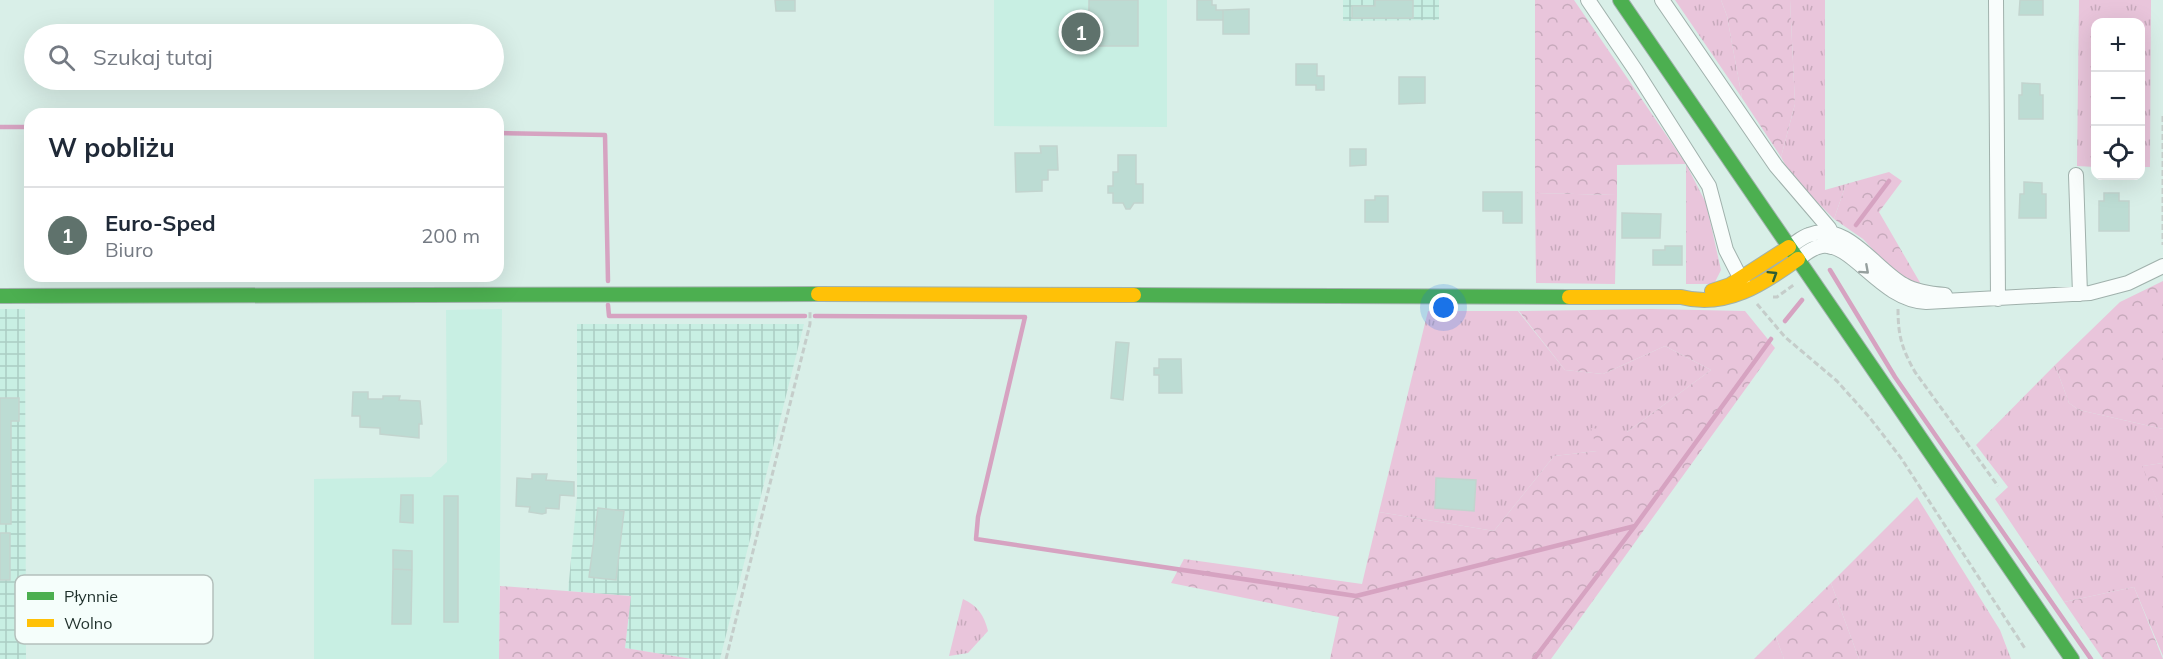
<!DOCTYPE html>
<html lang="pl">
<meta charset="utf-8">
<style>
body{margin:0;font-family:Mulish,sans-serif;background:#f2f2f3;color:#1f2937}
.controls{position:absolute;right:18px;top:18px;display:grid;overflow:hidden;border-radius:12px;box-shadow:0 6px 24px #0002}
.controls button{width:54px;height:54px;display:grid;place-items:center;padding:0;border:0;border-bottom:2px solid #e0e1e3;background:#fff;color:#1f2937;font:30px sans-serif}
.you{position:absolute;left:1444px;top:308px;width:21px;height:21px;margin:-15px;border:4px solid #fff;border-radius:50%;background:#1a73e8;box-shadow:0 0 0 9px #1a73e833}
.badge{display:grid;place-items:center;width:39px;height:39px;border-radius:50%;background:#5f726c;color:#fff;font-size:20px;font-weight:700}
.pin{position:absolute;translate:-50% -50%;border:3px solid #fff;box-shadow:0 2px 6px #0006}
.list{margin:0;padding:0;list-style:none}
h2{display:flex;justify-content:space-between;align-items:center;height:78px;margin:0;padding:0 24px;font-size:26px}
h2 small{font-size:20px;font-weight:400;color:#747a83}
.list li{display:grid;grid-template-columns:39px 1fr auto;gap:18px;align-items:center;box-sizing:border-box;height:96px;padding:0 24px;border-top:2px solid #e0e1e3}
.list b{display:block;font-size:22px;white-space:nowrap}
.list p{margin:0;font-size:20px;white-space:nowrap;color:#747a83}
.list em{font-size:20px;font-style:normal;color:#747a83}
.icon{flex:none;width:33px;height:33px;fill:none;stroke:currentColor;stroke-width:2;stroke-linecap:round;stroke-linejoin:round}
.map{position:relative;flex:none;width:2163px;height:659px;overflow:hidden}
.search{position:absolute;background:#fff;box-shadow:0 6px 24px #0002;left:24px;top:24px;width:480px;height:66px;display:flex;align-items:center;gap:15px;box-sizing:border-box;padding:0 21px;border-radius:33px;color:#747a83;font-size:22px}
.panel{position:absolute;background:#fff;box-shadow:0 6px 24px #0002;left:24px;top:108px;width:480px;height:174px;border-radius:18px}
.map>svg:first-child{display:block}
.built{fill:#c8efe3}
.industrial{fill:url(#industrial-grid)}
.grass{fill:url(#grass-tufts)}
.forest{fill:url(#forest-crowns)}
.lines{fill:none;stroke-linecap:round;stroke-linejoin:round}
.stream{stroke:#d6a3c1;stroke-width:4.5}
.building{fill:#bcdcd3;stroke:#c2d4ce;stroke-width:1.5}
.street-casing{stroke:#a0b1ac;stroke-width:16}
.fast-casing{stroke:#a0b1ac;stroke-width:16}
.slow-casing{stroke:#a0b1ac;stroke-width:16}
.path{stroke:#c5cdca;stroke-width:3;stroke-dasharray:6 3;stroke-linecap:butt}
.street{stroke:#f9fdfc;stroke-width:14}
.fast{stroke:#4caf50;stroke-width:14}
.slow{stroke:#ffc107;stroke-width:14}
.oneway{stroke:#96a09e}
.oneway2{stroke:#2e5c37}
.key{fill:#f5fefb;stroke:#b4c0bc;stroke-width:1.5}
.key-label{font-size:16px;fill:#1e2f2a}
</style>
<div class="map">
<svg width="2163" height="659" viewBox="0 0 2163 659">
<defs>
<pattern id="industrial-grid" width="8" height="8" patternUnits="userSpaceOnUse" patternTransform="scale(1.5)"><rect width="8" height="8" fill="#c8efe3"/><path d="M0 4h8M4 0v8" fill="none" stroke="#abcdc3"/></pattern>
<pattern id="grass-tufts" width="24" height="20" patternUnits="userSpaceOnUse" patternTransform="scale(1.5)"><rect width="24" height="20" fill="#e9c5db"/><path d="M3 7l-1-3M5 7V3M7 7l1-3M15 17l-1-3M17 17v-4M19 17l1-3" fill="none" stroke="#c7aabc"/></pattern>
<pattern id="forest-crowns" width="20" height="18" patternUnits="userSpaceOnUse" patternTransform="scale(1.5)"><rect width="20" height="18" fill="#e9c5db"/><path d="M2 6a3 3 0 1 1 6 0M12 15a3 3 0 1 1 6 0" fill="none" stroke="#c7aabc"/></pattern>
</defs>
<rect width="100%" height="100%" fill="#d9efe8"/>
<path class="built" d="M994 0H1167V127L994 126Z
M502 309 499 659H314V479L431 477 447 462 446 310Z"/>
<path class="industrial" d="M1343 0H1439V20L1343 21Z
M0 309H25L26 659H0Z
M577 324H804L720 659H692L625 648 630 596 568 591 577 497Z"/>
<path class="grass" d="M1675 0H1721L1727 16 1742 98Z
M1790 0H1825V190L1846 184 1834 219 1792 177 1781 157 1795 104Z
M2079 0H2151L2150 167H2141L2140 22H2096L2095 167 2077 166Z
M1686 164 1706 203 1721 270 1714 284H1686Z
M1535 193 1617 195 1615 284 1536 283Z
M1428 311H1518L1565 370 1603 374 1665 346 1711 370 1627 432 1597 451 1554 456 1494 531 1379 512Z
M2055 365 2069 403 2079 410 2163 429V463L2143 466 2163 514V656L2134 587 2064 602 1995 499 2008 487 1976 445Z
M1917 497 2000 630 2011 659H1859L1831 583Z
M963 599C978 606 984 615 988 631L968 653 949 656Z
M1776 637 1784 659H1754Z"/>
<path class="forest" d="M1535 0H1574L1686 164 1617 165V195L1535 193Z
M1721 0H1790L1795 104 1781 157 1742 98 1727 16Z
M1889 172 1902 181 1879 212 1922 286 1891 272 1879 256 1863 239 1834 219 1846 184Z
M2163 281V429L2079 410 2069 403 2055 365 2120 302Z
M1651 309 1745 311 1775 348 1551 659H1330L1339 617 1171 583 1184 559 1362 584 1379 512 1494 531 1554 456 1597 451 1591 428 1627 432 1711 370 1665 346 1603 374 1565 370 1519 311Z
M2163 463V514L2142 466Z
M1831 583 1859 659H1784L1776 637Z
M500 586 631 596 625 648 692 659H499Z
M2134 587 2163 659H2103L2064 602Z"/>
<g class="lines">
<path class="stream" d="M0 127H30
M498 133 605 135 608 281
M1856 225 1889 181
M1830 270 1895 377 2091 659
M608 305 609 316H805
M815 316 1025 317 978 517 976 539 1356 596 1635 526 1771 339
M1785 321 1802 300
M1534 659 1635 526"/>
</g>
<path class="building" d="M775 0H795V11H776Z
M1089 0H1138V46H1089Z
M1197 0H1212V5H1216V10H1223V20H1197Z
M1375 0H1413V18H1352V6H1375Z
M2020 0H2043V15H2019Z
M1249 9V34H1223V10Z
M1296 64H1317V76H1324V90H1316V85H1296Z
M1399 77H1425V103L1399 104Z
M2022 83 2040 84V95H2043V119H2019V95H2022Z
M1040 146H1057L1058 170H1048V180H1042V191L1016 192 1015 153H1041Z
M1350 149H1366V165L1350 166Z
M1118 155H1136V184H1143V203H1134L1130 209H1126L1123 203H1113V193H1108V186H1113V172H1118Z
M2024 182 2042 183V194H2046V218H2019L2020 194H2024Z
M1483 192H1522V223H1503V211H1483Z
M2104 193H2119V201H2129V231H2099V201H2104Z
M1375 196H1388V222H1365V200H1375Z
M1622 213 1661 214 1660 238H1622Z
M1665 246H1682V265H1653V250H1665Z
M1116 342 1129 343 1123 400 1111 398Z
M1159 359H1181L1182 393H1159V375H1154V368H1159Z
M353 392H368V399H383V396H400L399 400 420 401 422 424H419V438L380 434V428L360 427V416H352Z
M0 398H19V421H11V524H0Z
M532 474H547L546 480 574 482V496L560 495 559 509 546 508V513L542 514 529 512 530 507 516 506 517 478 532 479Z
M1436 478 1476 480 1474 511 1435 508Z
M401 495H413V523L400 522Z
M444 496H458V622H444Z
M598 508 624 511 616 580 589 577Z
M0 533H10V580H0Z
M393 550 412 551V570L393 569Z
M393 569 412 570 411 624H392Z"/>
<g class="lines">
<defs>
<path id="street" d="M1588 0 1636 71 1709 186 1726 250 1744 285
M1662 0 1776 166 1829 228 1832 234 1831 247
M1996 0 1998 299
M2076 175 2080 294
M1789 247C1796 243 1802 237 1809 235 1846 220 1876 270 1904 285 1916 292 1932 294 1945 295
M1798 259C1805 254 1813 247 1822 246 1853 242 1880 300 1926 302L2090 293 2128 283 2163 266"/>
<path id="fast" d="M1620 0 2072 659
M1134 295 1569 297
M0 296 818 294"/>
<path id="slow" d="M1712 291 1730 285 1789 247
M818 294 1134 295
M1569 297H1681C1726 309 1763 284 1798 259"/>
</defs>
<use href="#street" class="street-casing"/>
<use href="#fast" class="fast-casing"/>
<use href="#slow" class="slow-casing"/>
<path class="path" d="M2163 116V245
M1773 297H1777L1795 284
M1757 304 1785 337 1837 381 1870 418 1901 458 2026 650
M1898 309C1898 336 1902 349 1915 372L1998 486
M726 659 810 324V310"/>
<use href="#street" class="street"/>
<use href="#fast" class="fast"/>
<use href="#slow" class="slow"/>
</g>
<defs><path id="oneway-chevron" d="M-2-3.5L2.5 0L-2 3.5" fill="none" stroke-width="1.6" stroke-linecap="round" stroke-linejoin="round" transform="scale(1.5)"/></defs>
<use class="oneway" href="#oneway-chevron" transform="translate(1865 270) rotate(42)"/>
<use class="oneway2" href="#oneway-chevron" transform="translate(1773 275) rotate(-32)"/>
<rect x="15" y="575" width="198" height="69" rx="9" class="key"/>
<rect x="27" y="592" width="27" height="8" fill="#4caf50"/>
<rect x="27" y="619" width="27" height="8" fill="#ffc107"/>
<g class="key-label">
<text x="64" y="602">Płynnie</text>
<text x="64" y="629">Wolno</text>
</g>
</svg>
<div class="controls">
<button>+</button>
<button>−</button>
<button><svg class="icon" aria-label="locate" viewBox="0 0 24 24"><circle cx="12" cy="12" r="6"/><path d="M12 2v4M12 18v4M2 12h4M18 12h4"/></svg></button>
</div>
<div class="you"></div>
<div class="pin badge" style="left:1081px;top:32px">1</div>
<div class="search"><svg class="icon" aria-label="search" viewBox="0 0 24 24"><circle cx="10" cy="10" r="6"/><path d="M15 15l6 6"/></svg>Szukaj tutaj</div>
<section class="panel">
<h2>W pobliżu<small></small></h2>
<ul class="list">
<li><span class="badge">1</span><div><b>Euro-Sped</b><p>Biuro</p></div><em>200 m</em></li>
</ul>
</section>
</div>
